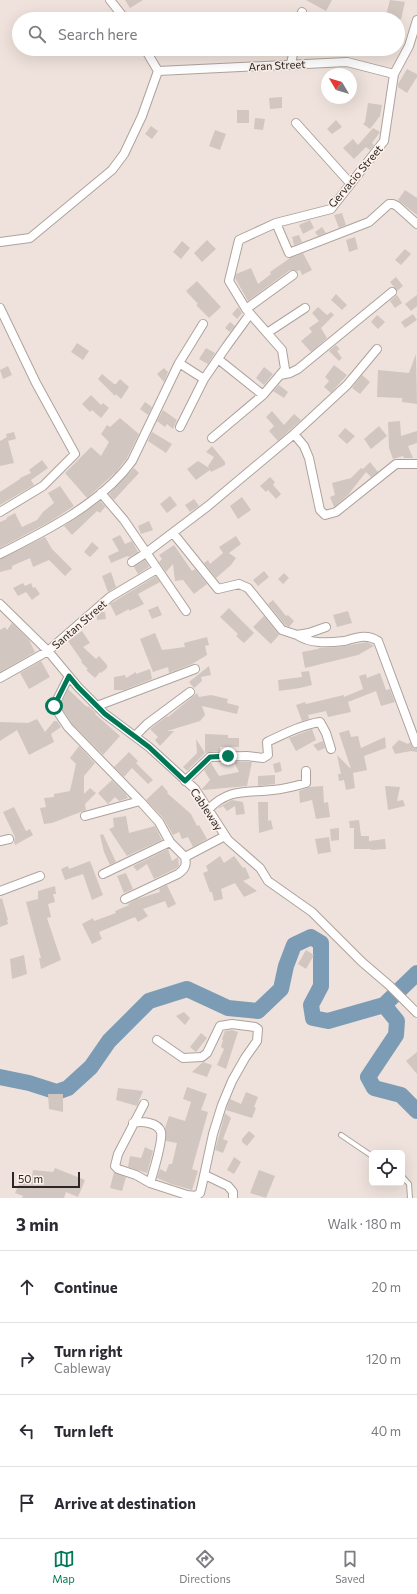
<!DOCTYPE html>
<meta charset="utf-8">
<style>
body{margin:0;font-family:Commissioner,sans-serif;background:#f2f2f3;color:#2b2b33}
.controls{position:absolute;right:12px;bottom:12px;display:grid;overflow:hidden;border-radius:6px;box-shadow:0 4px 16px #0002}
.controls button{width:36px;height:36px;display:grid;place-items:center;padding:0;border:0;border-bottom:1px solid #e1e1e2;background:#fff;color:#2b2b33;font:20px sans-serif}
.compass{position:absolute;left:321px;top:68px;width:36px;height:36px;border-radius:50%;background:#fff;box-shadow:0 4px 16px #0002;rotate:308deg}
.scale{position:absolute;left:12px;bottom:10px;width:68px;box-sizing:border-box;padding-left:4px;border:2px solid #2c2725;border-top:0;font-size:11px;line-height:14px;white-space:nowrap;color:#2c2725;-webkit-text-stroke:3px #fcf0e9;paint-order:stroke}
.stop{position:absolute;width:12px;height:12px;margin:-9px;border:3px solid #007855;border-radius:50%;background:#fff}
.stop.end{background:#007855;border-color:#fff;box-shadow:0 1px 4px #0008}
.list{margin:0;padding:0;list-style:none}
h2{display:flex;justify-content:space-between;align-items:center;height:52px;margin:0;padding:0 16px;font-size:17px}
h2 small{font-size:13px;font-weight:400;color:#7c7c81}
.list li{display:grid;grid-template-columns:26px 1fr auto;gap:12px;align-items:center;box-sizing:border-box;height:72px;padding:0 16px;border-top:1px solid #e1e1e2}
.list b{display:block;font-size:15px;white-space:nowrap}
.list p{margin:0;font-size:13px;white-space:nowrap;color:#7c7c81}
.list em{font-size:13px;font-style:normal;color:#7c7c81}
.icon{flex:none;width:22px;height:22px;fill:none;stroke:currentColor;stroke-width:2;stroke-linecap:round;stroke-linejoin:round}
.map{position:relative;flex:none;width:417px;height:1198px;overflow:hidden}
.search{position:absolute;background:#fff;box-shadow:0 4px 16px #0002;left:12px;right:12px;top:12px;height:44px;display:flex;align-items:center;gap:10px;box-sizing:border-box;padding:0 14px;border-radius:22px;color:#7c7c81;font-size:15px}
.sheet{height:340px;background:#fff}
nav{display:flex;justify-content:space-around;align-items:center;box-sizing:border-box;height:56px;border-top:1px solid #e1e1e2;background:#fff;font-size:11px;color:#7c7c81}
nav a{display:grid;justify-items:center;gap:2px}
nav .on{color:#007855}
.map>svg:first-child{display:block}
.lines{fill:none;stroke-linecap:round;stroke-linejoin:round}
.river{stroke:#7b9cb4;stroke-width:16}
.building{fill:#d2c6c0}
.lane-casing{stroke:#aea39c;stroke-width:6}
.street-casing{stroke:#aea39c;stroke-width:10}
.lane{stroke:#fff;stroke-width:4}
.street{stroke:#fff;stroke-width:8}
.route{stroke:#007855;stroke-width:5}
.labels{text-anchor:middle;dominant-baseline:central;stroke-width:3;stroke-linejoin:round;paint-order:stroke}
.street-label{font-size:11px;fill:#2c2725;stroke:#fcf0e9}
</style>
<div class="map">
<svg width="417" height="1198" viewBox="0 0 417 1198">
<rect width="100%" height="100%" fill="#efe2dc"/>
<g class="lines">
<path class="river" d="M384 1005 397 1021 396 1035 368 1077 374 1088 401 1095 417 1111
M0 1077 29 1083 57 1092 68 1088 91 1067 109 1041 149 1001 187 989 228 1008 258 1011 281 989 286 966 294 945 311 937 321 943V986L311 1005 313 1018 328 1021 384 1005 417 973"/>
</g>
<path class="building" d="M125 0H143L130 8Z
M306 0H332L326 11Z
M390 0 405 2 401 19H385Z
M407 69 417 74V77L407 93 398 87V84Z
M282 97V108L270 109 269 98Z
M368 103 382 105 380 116 370 129 363 124 365 122Z
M237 110H249V123H237Z
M255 118 265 119 263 130 254 129Z
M336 120 342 127 332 134 327 129Z
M151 126 158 131 152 139 145 134Z
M373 128 380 132 372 143 374 145 370 150 366 147 354 159 343 148 353 139 358 145Z
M215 130 226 134 220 150 209 146Z
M405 190 417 198V215L398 200Z
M342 213 346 225 339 228 334 215Z
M310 220 314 228 303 234 299 225Z
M322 227 326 233 318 236 315 232Z
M299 235 302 242 294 245 292 237Z
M355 237 358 249 349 252 346 240Z
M207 240 216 249 202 262 194 253Z
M182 241 190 248 181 259 173 252Z
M405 249 411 254 401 265 395 260Z
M303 253 312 270 302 275 300 270 297 271 293 270H290L248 301 235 278 236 274 251 268 258 284 271 274 270 272 290 258Z
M396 277 403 286 397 291 390 282Z
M197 281 221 307 209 318 196 305 198 304 186 291Z
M336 294 347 305 342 310 331 300Z
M397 295 402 303 395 308 390 301Z
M417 295V306L411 311 405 304Z
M238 307 242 313 237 319 232 314Z
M318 307 327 315 331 312 334 315 321 328 327 338 311 352 301 341 312 332 309 328 319 321 312 313Z
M413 314 417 320 405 328 401 322Z
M377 315 385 322 378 329 371 322Z
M230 322 235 326 230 332 225 328Z
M77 343 89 351 83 360 71 352Z
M336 345 340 349 337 351 342 358 339 361 329 351Z
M206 348 215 353 208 364 199 359Z
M416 354 417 404 402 402V398L377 397 378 370 409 373Z
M334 365 347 375 331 393 324 387 329 381 325 377Z
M8 366 12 375 3 379 0 370Z
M264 367 273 374 264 385 256 378Z
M164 368 168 372 164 382 157 374Z
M102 374 114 384H116L120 379 129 387 121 399 116 394 115 396 98 379Z
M362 375 370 382 360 394 352 388Z
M279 385 288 392 284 398 273 391Z
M91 395 101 405 103 403 109 408 101 418 92 410 90 412 82 404Z
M145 402 152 407 148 415 140 409Z
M163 410 177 420 173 429 167 424 165 427 157 421Z
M272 411 284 425 294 414 301 420 278 441 269 431 274 426 266 417Z
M120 418 139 434 127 458 116 472 87 498 65 473 91 447 101 456 109 442 101 434 107 425 110 427Z
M400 421 401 436 417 431V443L408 446 413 458H404L403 456 393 459 389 448 388 422Z
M379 426 387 436 371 449 364 439Z
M345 428 355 436 347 444 338 436Z
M14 432 16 439 8 441 6 434Z
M152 432 172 444 166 453 148 441Z
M7 437 14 463 0 466V441Z
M212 446 225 462V465L211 472 210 470 196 480 187 469 198 461 209 468 208 466 214 457 206 452Z
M42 460 48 468 31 480 34 485 0 505V492L20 479V478L31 473 29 470Z
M370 462 378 472 371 477 366 472 348 495 334 507 330 497 335 495 332 483 351 478 361 468 363 469Z
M134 468 139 473 114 500 109 494Z
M270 477 275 482 273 485 281 494 276 499 268 490 266 492 260 486Z
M60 486 74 506 51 521 0 548V522L7 519 6 518 15 513 22 527 37 520 43 512 54 503 48 493Z
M170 496 177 505 167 513 160 504Z
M242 497 251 510 238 519 230 506Z
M194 499 199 506 190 512 185 505Z
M100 501 107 508 105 507 100 513 97 511 72 535 64 526Z
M149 521 153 530 141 534 138 526Z
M120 535 125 544 132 541 138 552 129 557 128 556 125 557 111 563 108 556 119 551 112 539Z
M236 536 241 544 229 553 236 558 231 565 216 578 204 563 208 560 210 564 223 553 219 547Z
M45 537 52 549 72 569 65 576 49 560 33 567 30 558 12 566V569L0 572V559Z
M92 542 99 548 90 557 84 552Z
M174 545 192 571 195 569 207 584 194 594 183 580 175 581 173 564 166 572 159 562 162 559 159 555Z
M145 560 149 567 138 574 134 567Z
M264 571 269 577 258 586 253 580Z
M111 572 116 587 108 592 102 576Z
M284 573 289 578 283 584 278 579Z
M156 576 160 582 138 594 144 604 129 611V609L116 616 110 604Z
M23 583 25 586 31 583 33 588 35 587 40 594 32 600 26 592 18 596 13 588Z
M273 600 286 616 288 615 294 621 289 627 285 625 268 604Z
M158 606 162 615 152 619 148 610Z
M229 608 254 633 244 643 236 636 238 634 220 617Z
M348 611 352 623 337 627 333 615Z
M101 612H105L106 619 97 620V616Z
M264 616 279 635 271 644 253 627Z
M12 623 29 640 35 652 0 672V630L5 627 7 630Z
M82 631 90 643 83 647 96 659 99 656 107 665V668L101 673 100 672 95 678 86 670 88 669 81 662 82 661 68 641Z
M155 633 162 650 185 647 184 643 207 637 209 645 205 646 207 655 192 664 169 673 168 667 153 672 140 639Z
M367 642 374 646 358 655 305 668 302 652 318 649 319 648 338 647Z
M41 661 50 677 29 689 20 673Z
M209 666 211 675 201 677 202 681 194 688 189 682Z
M150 669 152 679 124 690H114V677L125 675 126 678 136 672V674Z
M309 671 312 685 300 688 279 691 278 680 302 677 301 672Z
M380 673 386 690 390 689 395 702 381 706 376 691 348 702 351 712 328 717 326 711 308 715 309 719 302 721 296 705 305 702 306 704 344 695V697L363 689 359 676 366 674 367 678Z
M68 689 87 707 88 706 96 713 95 714 120 736 103 755 72 724 60 706Z
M197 693 199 697 211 695 228 699 227 703 239 706 237 714 202 706 205 715 200 721 167 731H174L160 746 155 740 158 737 150 729 167 716 168 717Z
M37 719 45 732 54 721H57L61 727 51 734 54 742 29 755 17 730 0 741V722L28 723Z
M312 729 316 740 296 751 289 738Z
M349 730 351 737 358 736 361 748 385 737 386 748 364 756 367 770 353 773 355 788 346 790 344 780 339 781 338 774H341L337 755 351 769 339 733Z
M205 734 228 735V738H239V747H220V751L210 752 205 753 187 771 183 767 197 753 196 739 205 753Z
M399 740 408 744 410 742 412 747 417 748V752L411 751 395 754 392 747Z
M323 741 325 748 318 751 313 745Z
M79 746 95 763 84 776V794L90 788 96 793 85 804 86 810 52 823 44 824 40 808 46 807 44 798 54 797V794L70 791 76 764 70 758Z
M129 752 138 761 136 763 153 780 148 784 132 768 124 777 114 767Z
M234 762H252L247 786 203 790 202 789 210 780 204 770 211 763 219 776 239 772Z
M280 762 282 771 275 773 273 764Z
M275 775V784L258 786V776Z
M112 780 125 793 128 798 119 801 115 797 108 804 98 793Z
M162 785 168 792 167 793 191 814 197 826 199 825 207 839 193 847 188 837 182 839 179 832 173 835 163 818 146 800Z
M323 786 324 803 328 802 330 817 316 819 312 800 300 803 299 791 310 787Z
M385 786 400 787 397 801 403 800 405 806 388 810Z
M232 800 243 802 245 814 236 815 235 806 227 811 223 806 220 808 219 807Z
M258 802H268V821L271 820 273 829 259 833Z
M14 807 26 831 30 829 33 835 15 845 14 842 15 837 3 812Z
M126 816 129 833 155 826 162 840 127 856 109 829 114 827 113 818Z
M359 820 361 836H369V841L385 839 386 849 371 850V849H354V828H350L349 821Z
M339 828V840L331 841 330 829Z
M103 834 116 862 110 865 104 852 100 835Z
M329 837 331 852 318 854 315 839Z
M168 849 172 861 178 857 179 866 175 869 154 879 147 864 137 871 133 866Z
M220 856 224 863 234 856 243 868 245 867 250 878 243 881 257 891 244 897 235 883 221 889 223 899 214 901 212 892H210L203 873 208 871 206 866Z
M90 861 103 895 92 900 83 874 65 880 61 869 68 866 69 869Z
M126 873 133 889 124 893 117 876Z
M167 885 176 904 168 908 165 901 143 909 148 916 138 922 135 917 99 932 102 939 92 944 82 924 93 918 94 921 116 913 115 911 129 905 128 904 137 899 160 892 159 889Z
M55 886 56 894H53L55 902 48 904 51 917 47 918 61 960 41 969 39 958H41L26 902 38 899V891Z
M2 898 8 920H7L8 924 0 927V899Z
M306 950 314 955 306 969 298 964Z
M24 955 27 974 12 979 10 959Z
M184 1012 190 1018 185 1025 176 1016Z
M232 1030 238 1032 226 1069 217 1065 224 1049 221 1047 223 1040 222 1039 225 1031Z
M201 1033 207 1038 196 1052 190 1047Z
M417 1052V1074L406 1061Z
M203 1062 212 1065 207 1077 192 1072Z
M187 1087 207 1094 201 1110 208 1112 192 1169 198 1171 192 1190 171 1184 157 1178 160 1169 166 1172 169 1164H172L177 1143 166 1141 165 1128 169 1116 185 1121 191 1102 183 1099Z
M118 1088 143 1091 137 1106 116 1100Z
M246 1092 258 1097 254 1107 256 1108 252 1118 226 1110 230 1099 241 1104Z
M48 1094H63V1112L49 1109Z
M225 1113 231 1118 223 1139 228 1141 223 1153 215 1150Z
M249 1131 255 1136 247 1146 242 1142V1139Z
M145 1147 153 1151 147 1173 128 1167 130 1156 141 1158Z
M234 1157 241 1162 234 1174 227 1170Z
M55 1168 85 1180 78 1197 66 1192 64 1198H22L23 1196 15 1193 21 1180 31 1185 33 1170 53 1172Z
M259 1170 275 1176 266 1198 250 1193Z
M114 1172 126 1177 122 1191 110 1188Z"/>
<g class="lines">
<defs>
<path id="lane" d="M341 1135 372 1156
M402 1176 409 1184 410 1198"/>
<path id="street" d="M110 0 125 19
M300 19 302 12
M145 49 158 71
M291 64 294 49
M158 71 347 62 394 74
M296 123 350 183
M276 223 289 253 369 222 389 204H393L397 206 417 224
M0 242 30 238 112 170 124 154 142 116 158 71
M0 308 36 383 75 454 43 486 0 512
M246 309 293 275
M267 333 305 308
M218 359 263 395
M179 363 204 379
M280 375 290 373 298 369 392 292
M180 427 204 379 226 347 250 314
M294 434 304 446 309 458 320 510 325 515 336 512 396 464H417
M212 438 263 395 285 369 282 350 246 309 229 281 239 240 276 223 331 209 384 141 394 74 409 46 417 20
M101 493 124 520 186 611
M173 533 218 589 239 584 248 588 282 630 297 635 309 633 326 627
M0 554C46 531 102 503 132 461L179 363 203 324
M132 562 146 553 208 506 294 434 347 385 377 349
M0 604 48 651 78 687 105 714 149 747 195 789 228 840 260 868 268 881 312 912 362 962 390 986 417 1013
M297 635C310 644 328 643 344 641 356 638 366 633 378 641L416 743
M69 676 54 706 68 727 140 801
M0 678 48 651 110 597 157 569
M97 706 195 669
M135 736 147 724 190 692
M185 781 210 757 247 756 263 758 268 755 267 742C284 734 301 725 320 722L326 733 331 749
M208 810C228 788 246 793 273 790 284 789 296 786 306 783V771
M85 816 140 801 159 822 170 842
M0 841 9 839
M103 874 170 842 185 857 225 836
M0 891 40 876
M125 899 178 874C185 869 187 865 185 857
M144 1104 118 1154 115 1166 118 1169 136 1175 150 1183 187 1195 196 1196 200 1193 202 1185 213 1134 222 1105 232 1081 245 1058 257 1041 258 1029 255 1027 232 1024 220 1026 207 1053 202 1057 183 1058 157 1040
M133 1123C141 1121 158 1122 161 1132 163 1141 153 1173 150 1183
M205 1175 228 1186 233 1192V1198"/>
</defs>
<use href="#lane" class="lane-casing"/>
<use href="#street" class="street-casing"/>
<use href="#lane" class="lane"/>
<use href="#street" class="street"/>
</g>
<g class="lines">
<path class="route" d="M54 706 69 676 78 687 105 714 149 747 185 781 210 757 228 756"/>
</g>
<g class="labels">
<g class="street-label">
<text transform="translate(277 65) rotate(-3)">Aran Street</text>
<text transform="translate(355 176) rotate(-50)">Gervacio Street</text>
<text transform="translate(79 624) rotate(-41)">Santan Street</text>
<text transform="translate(207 809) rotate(56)">Cableway</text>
</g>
</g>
</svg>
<div class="controls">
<button><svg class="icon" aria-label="locate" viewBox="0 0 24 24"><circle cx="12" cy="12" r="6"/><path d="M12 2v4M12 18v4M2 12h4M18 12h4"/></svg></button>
</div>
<svg class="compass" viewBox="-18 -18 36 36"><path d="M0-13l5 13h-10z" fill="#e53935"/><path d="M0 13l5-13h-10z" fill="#7c7c81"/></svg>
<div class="scale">50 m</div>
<div class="stop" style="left:54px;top:706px"></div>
<div class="stop end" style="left:228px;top:756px"></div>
<div class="search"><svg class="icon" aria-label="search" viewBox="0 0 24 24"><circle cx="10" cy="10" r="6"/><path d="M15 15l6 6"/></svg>Search here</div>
</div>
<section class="sheet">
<h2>3 min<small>Walk · 180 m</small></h2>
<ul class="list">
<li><svg class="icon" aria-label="ahead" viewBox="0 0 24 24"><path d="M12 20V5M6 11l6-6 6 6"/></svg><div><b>Continue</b></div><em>20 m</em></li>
<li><svg class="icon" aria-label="right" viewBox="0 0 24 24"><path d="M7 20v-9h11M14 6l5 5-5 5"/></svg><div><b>Turn right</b><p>Cableway</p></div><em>120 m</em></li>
<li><svg class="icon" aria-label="left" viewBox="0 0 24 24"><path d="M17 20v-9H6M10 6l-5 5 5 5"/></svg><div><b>Turn left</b></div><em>40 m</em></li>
<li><svg class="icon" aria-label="arrive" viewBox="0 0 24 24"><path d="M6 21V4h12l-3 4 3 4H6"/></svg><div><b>Arrive at destination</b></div></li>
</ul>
</section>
<nav>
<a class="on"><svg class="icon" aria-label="map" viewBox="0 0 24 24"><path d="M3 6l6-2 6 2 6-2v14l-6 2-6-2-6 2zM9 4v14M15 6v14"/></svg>Map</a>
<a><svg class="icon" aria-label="directions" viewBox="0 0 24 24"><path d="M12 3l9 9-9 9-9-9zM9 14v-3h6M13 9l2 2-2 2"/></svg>Directions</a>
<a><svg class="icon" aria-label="saved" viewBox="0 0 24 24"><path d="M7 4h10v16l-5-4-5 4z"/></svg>Saved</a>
</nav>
